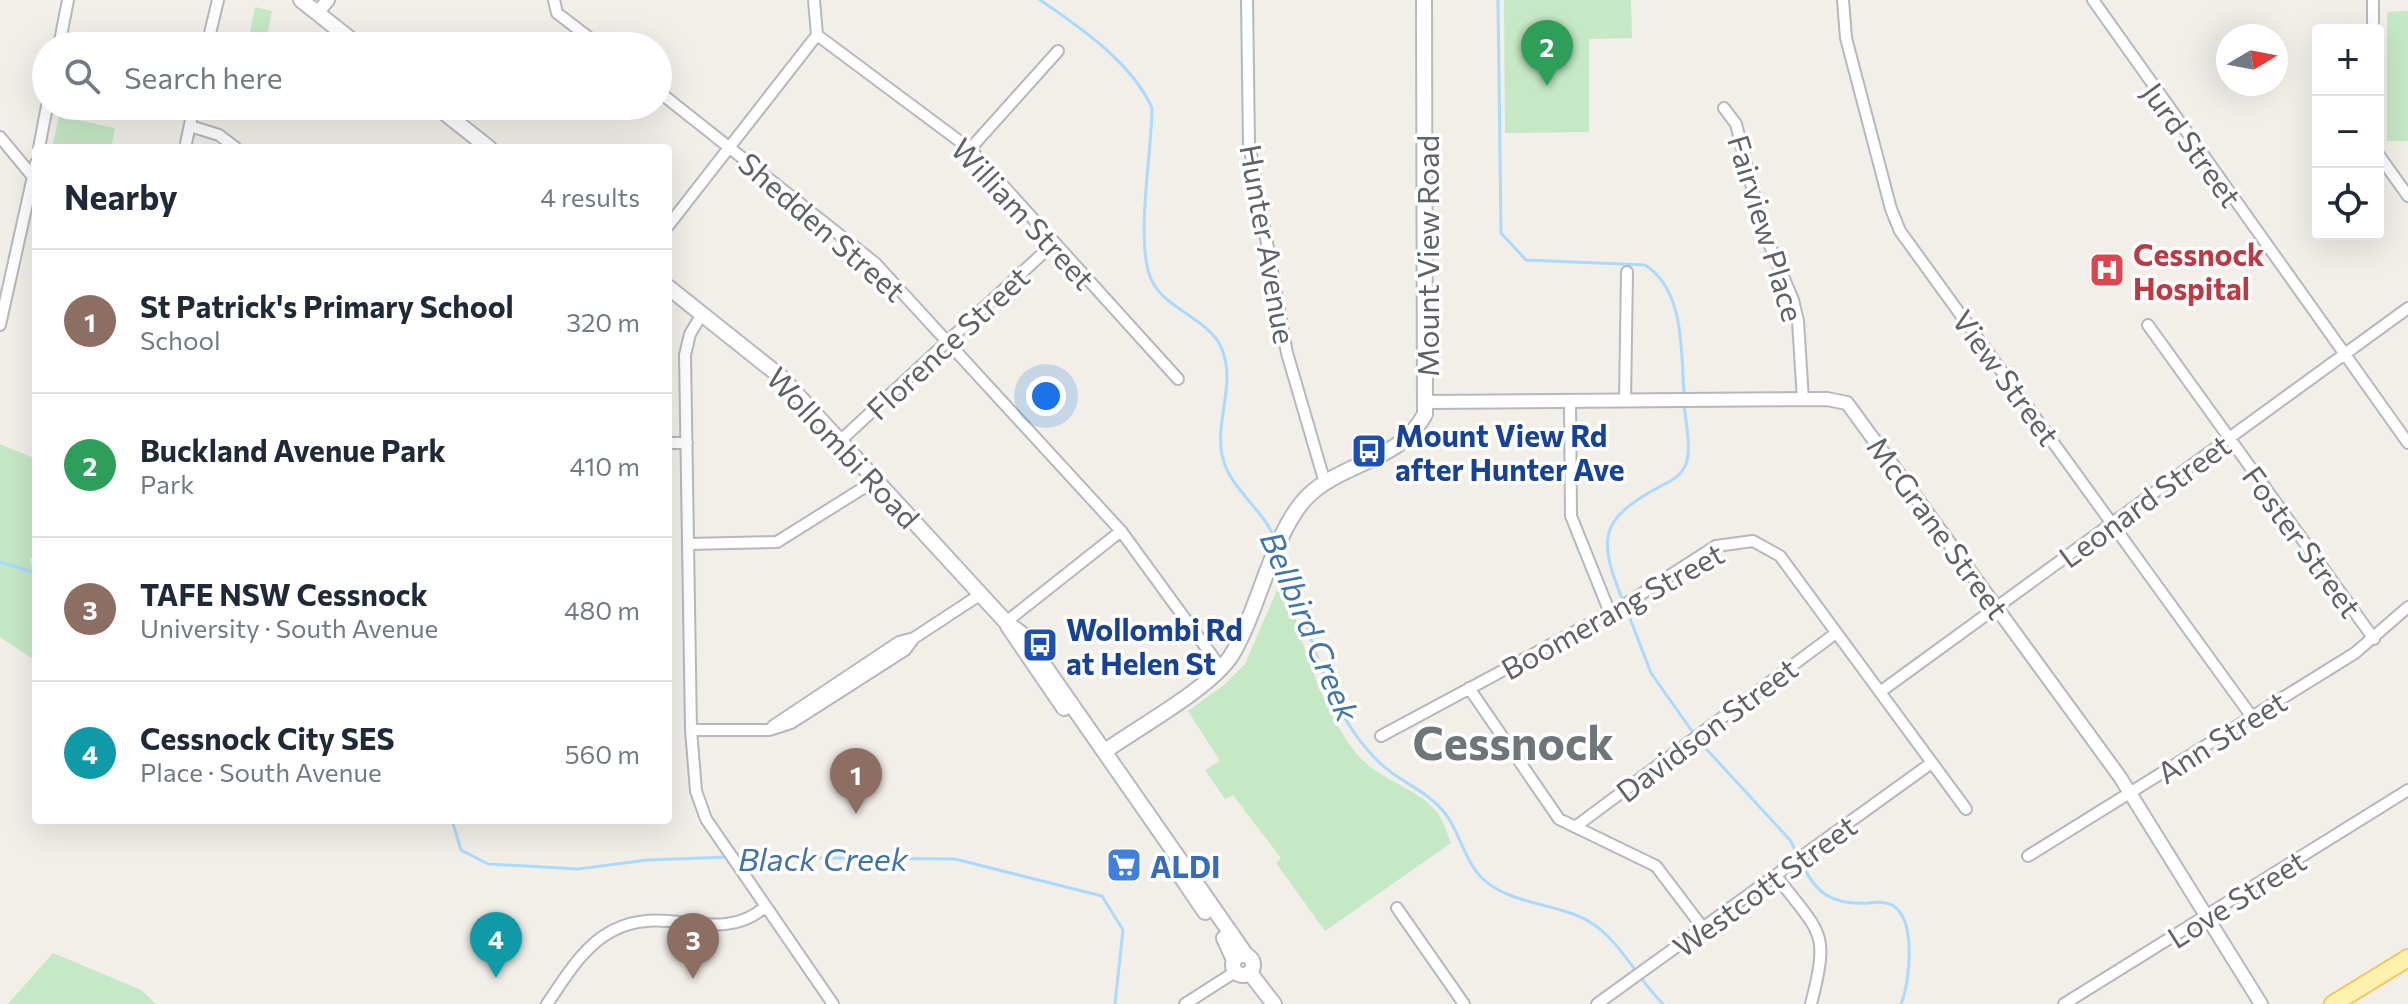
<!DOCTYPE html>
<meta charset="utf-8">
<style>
body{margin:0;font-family:Commissioner,sans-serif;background:#f2f2f3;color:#1f2937}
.controls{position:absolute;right:24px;top:24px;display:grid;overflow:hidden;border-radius:8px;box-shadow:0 8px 32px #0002}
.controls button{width:72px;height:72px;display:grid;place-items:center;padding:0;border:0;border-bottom:2px solid #e0e1e3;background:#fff;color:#1f2937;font:40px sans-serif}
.compass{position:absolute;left:2216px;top:24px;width:72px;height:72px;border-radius:50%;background:#fff;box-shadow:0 8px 32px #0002;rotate:80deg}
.you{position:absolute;left:1046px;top:396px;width:28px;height:28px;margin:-20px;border:6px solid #fff;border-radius:50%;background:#1a73e8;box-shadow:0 0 0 12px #1a73e833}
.badge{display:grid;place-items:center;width:52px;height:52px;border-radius:50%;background:#ea4335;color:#fff;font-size:26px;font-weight:700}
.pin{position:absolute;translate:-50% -66px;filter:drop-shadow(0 2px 4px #0008)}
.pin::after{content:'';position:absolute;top:42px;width:28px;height:24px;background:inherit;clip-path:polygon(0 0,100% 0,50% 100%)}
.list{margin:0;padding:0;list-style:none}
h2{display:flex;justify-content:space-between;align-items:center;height:104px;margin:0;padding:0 32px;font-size:34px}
h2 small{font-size:26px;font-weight:400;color:#747a83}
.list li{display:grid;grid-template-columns:52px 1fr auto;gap:24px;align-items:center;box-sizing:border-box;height:144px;padding:0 32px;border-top:2px solid #e0e1e3}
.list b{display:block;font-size:30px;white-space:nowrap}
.list p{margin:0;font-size:26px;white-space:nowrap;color:#747a83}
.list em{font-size:26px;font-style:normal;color:#747a83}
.icon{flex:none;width:44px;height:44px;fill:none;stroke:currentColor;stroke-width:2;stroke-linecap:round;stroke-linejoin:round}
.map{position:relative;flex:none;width:2408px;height:1004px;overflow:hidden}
.search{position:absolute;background:#fff;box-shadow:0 8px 32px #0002;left:32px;top:32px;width:640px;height:88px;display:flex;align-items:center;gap:20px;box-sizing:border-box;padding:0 28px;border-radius:44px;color:#747a83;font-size:30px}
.panel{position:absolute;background:#fff;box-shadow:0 8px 32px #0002;left:32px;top:144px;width:640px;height:680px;border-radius:8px}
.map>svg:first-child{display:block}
.green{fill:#c5e8c5}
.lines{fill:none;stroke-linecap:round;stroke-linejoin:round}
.stream{stroke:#aadaff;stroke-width:3}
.minor-casing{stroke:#b5b8bc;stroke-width:14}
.tertiary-casing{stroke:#b5b8bc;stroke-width:16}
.secondary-casing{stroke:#b6babf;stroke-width:18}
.primary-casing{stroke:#f2c960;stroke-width:20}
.minor{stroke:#fff;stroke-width:10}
.tertiary{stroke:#fff;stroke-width:12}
.secondary{stroke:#fff;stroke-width:14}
.primary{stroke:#fff2af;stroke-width:16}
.labels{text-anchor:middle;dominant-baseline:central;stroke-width:7;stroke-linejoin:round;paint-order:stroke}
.street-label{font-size:30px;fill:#5f6368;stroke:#fff}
.health-label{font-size:30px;font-weight:bold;fill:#be3a42;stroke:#fff;text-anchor:start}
.transit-label{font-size:30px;font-weight:bold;fill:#164399;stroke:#fff;text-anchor:start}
.shop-label{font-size:30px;font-weight:bold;fill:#366cbe;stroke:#fff;text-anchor:start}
.water-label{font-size:32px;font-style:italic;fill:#4174aa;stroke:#fff}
.town-label{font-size:46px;font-weight:bold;fill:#70757a;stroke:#fff}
</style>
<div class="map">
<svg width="2408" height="1004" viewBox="0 0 2408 1004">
<rect width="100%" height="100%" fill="#f1efe8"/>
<path class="green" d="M1504 0H1631L1632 38 1589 39V132L1505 133Z
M255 7 272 11 266 41 249 38Z
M2408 11V141H2387V12Z
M59 116 115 128 111 148H52Z
M0 444 36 459V560L30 558 36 586V661L0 637Z
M1284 574C1295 626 1327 730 1368 765 1389 783 1422 791 1439 815 1444 822 1447 834 1451 843L1325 931 1276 863 1281 858 1233 795 1225 799 1205 770 1220 761 1188 711 1224 685 1245 664Z
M53 953 141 990 156 1004H8Z"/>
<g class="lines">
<path class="stream" d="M1040 0C1080 27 1132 63 1152 108 1152 151 1135 242 1151 279 1164 309 1208 318 1221 347 1237 382 1215 419 1222 455 1228 487 1262 508 1274 537
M1498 0 1501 233 1526 260 1645 265C1685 290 1681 352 1684 395
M1280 552C1310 623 1322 709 1381 764 1400 782 1426 790 1444 812 1460 831 1464 862 1484 880 1512 905 1558 903 1590 922 1620 940 1638 980 1663 1004
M0 562 36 573
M1623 601C1598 539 1598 520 1659 487 1670 481 1681 477 1686 464 1692 447 1685 420 1684 403
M1626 608 1651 673 1694 734
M1698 740 1790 840 1798 855
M452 820 461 850 488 864 578 869 647 860 729 857
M737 857 955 859 1102 896 1123 930 1115 1004
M1801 862C1816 894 1832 905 1868 903 1875 902 1886 902 1892 905 1917 919 1910 982 1901 1004"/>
<defs>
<path id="minor" d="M554 0 557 13 600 46
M1247 0 1249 144 1287 353 1325 483
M1843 0 1846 38 1891 209 1900 231 2252 717
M2093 0 2408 443
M2373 22V0
M817 35 970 149 1178 379
M59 46 68 0
M207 46 218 0
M658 91 875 263 1121 531 1221 668
M1724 108 1736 124 1762 227 1793 300 1798 321 1803 400
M190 126 219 135 236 148
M0 137 34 178
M39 148 47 106
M185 148 194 106
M970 149 1058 51
M2378 154 2408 196
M668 226 817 35 814 0
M702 314 690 334 685 355 691 730 696 791 706 819 833 1004
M0 325 36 163
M2148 325 2374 639
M1625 401 1627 272
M1570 402 1571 516 1610 613
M841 440 1054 243
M668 443H687
M688 544 777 542 876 480
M1006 622 1121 531
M1469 688 1559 819 1656 866 1703 928
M1880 692 2408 308
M773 726 899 642 914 638
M691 730H769L791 723 905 650 914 638 981 594
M1381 736 1621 607 1716 546 1753 541 1780 556 1966 809
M1575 827 1836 633
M2028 856 2355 653 2408 607
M1777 877C1821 935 1830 930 1811 1004
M1397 908 1464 1004
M547 1004C565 978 583 946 612 931 665 902 719 947 765 907
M1185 1004 1235 972
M1597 1004 1930 764
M2064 1004 2408 790"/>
<path id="tertiary" d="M317 13 328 0
M1427 402 1827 399 1847 403 2120 777 2261 1004"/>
<path id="secondary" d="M301 0 359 46
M436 106 489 148
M668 287 781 377 1006 622 1023 635 1246 955
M1008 626 1064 708
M1105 751C1139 727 1210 688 1231 656 1259 611 1272 533 1307 497 1342 462 1401 461 1425 414L1424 0
M1174 866 1205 912
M1224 938 1234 960
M1233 965a10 10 0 1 1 20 0a10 10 0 1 1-20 0Z
M1250 973 1274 1004"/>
<path id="primary" d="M2333 1004 2408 958"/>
</defs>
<use href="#minor" class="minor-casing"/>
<use href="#tertiary" class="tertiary-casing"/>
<use href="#secondary" class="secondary-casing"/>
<use href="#primary" class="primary-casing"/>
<use href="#minor" class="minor"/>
<use href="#tertiary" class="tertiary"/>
<use href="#secondary" class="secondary"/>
<use href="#primary" class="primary"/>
</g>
<defs>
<symbol id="hospital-square" viewBox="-11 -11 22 22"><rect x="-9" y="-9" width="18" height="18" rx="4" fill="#e0444e" stroke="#fff"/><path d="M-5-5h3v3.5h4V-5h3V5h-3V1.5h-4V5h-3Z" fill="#fff"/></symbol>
<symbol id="bus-square" viewBox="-11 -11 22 22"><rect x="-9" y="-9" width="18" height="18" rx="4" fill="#1a4fb4" stroke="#fff"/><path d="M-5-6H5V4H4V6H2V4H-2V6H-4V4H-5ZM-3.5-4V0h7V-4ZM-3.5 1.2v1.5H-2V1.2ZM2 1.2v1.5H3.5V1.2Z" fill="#fff"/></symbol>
<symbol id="supermarket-square" viewBox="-11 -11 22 22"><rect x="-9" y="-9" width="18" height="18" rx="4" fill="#3f7fe0" stroke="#fff"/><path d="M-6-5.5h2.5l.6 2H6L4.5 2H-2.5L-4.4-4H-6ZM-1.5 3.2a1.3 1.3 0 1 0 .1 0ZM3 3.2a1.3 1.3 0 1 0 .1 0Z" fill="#fff"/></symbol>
</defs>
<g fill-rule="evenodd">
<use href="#hospital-square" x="2087" y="250" width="40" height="40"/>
<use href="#bus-square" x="1349" y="431" width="40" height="40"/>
<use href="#bus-square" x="1020" y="625" width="40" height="40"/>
<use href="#supermarket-square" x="1104" y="845" width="40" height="40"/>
</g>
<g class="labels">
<g class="street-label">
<text transform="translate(2193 144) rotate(54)">Jurd Street</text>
<text transform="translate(1024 213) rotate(47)">William Street</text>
<text transform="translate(823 226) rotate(41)">Shedden Street</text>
<text transform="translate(1767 228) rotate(73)">Fairview Place</text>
<text transform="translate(1269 244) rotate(80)">Hunter Avenue</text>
<text transform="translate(1426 256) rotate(-90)">Mount View Road</text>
<text transform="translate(947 342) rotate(-43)">Florence Street</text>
<text transform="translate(2007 377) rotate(54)">View Street</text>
<text transform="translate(844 447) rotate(47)">Wollombi Road</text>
<text transform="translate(2144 500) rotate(-36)">Leonard Street</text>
<text transform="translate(1939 527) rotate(54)">McGrane Street</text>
<text transform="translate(2303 541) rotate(54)">Foster Street</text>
<text transform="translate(1612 610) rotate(-29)">Boomerang Street</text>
<text transform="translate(1706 729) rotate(-37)">Davidson Street</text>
<text transform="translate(2221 736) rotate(-32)">Ann Street</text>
<text transform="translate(1764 885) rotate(-36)">Westcott Street</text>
<text transform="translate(2236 898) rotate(-32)">Love Street</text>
</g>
<g class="health-label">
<text x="2133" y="253">Cessnock<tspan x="2133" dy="34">Hospital</tspan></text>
</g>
<g class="transit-label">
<text x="1395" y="434">Mount View Rd<tspan x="1395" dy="34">after Hunter Ave</tspan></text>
<text x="1066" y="628">Wollombi Rd<tspan x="1066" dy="34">at Helen St</tspan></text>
</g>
<g class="shop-label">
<text x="1150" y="865">ALDI</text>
</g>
<g class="water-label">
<text transform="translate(1311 626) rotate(67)">Bellbird Creek</text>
<text x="823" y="858">Black Creek</text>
</g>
<g class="town-label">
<text x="1513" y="741">Cessnock</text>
</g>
</g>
</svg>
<div class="controls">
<button>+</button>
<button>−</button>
<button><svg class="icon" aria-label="locate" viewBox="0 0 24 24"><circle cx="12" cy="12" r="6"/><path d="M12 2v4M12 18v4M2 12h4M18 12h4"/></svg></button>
</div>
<svg class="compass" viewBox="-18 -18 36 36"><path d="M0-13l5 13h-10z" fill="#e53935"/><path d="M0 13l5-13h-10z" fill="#747a83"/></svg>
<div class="you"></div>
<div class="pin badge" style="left:856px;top:814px;background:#8d6e63">1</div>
<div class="pin badge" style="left:1547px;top:86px;background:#2e9e5b">2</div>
<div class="pin badge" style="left:693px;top:979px;background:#8d6e63">3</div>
<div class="pin badge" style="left:496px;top:978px;background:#0f9aa8">4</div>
<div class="search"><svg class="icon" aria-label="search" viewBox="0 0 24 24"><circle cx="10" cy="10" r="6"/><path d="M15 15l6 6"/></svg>Search here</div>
<section class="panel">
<h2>Nearby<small>4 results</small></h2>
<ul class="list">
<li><span class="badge" style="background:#8d6e63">1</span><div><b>St Patrick's Primary School</b><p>School</p></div><em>320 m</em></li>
<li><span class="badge" style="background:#2e9e5b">2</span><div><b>Buckland Avenue Park</b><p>Park</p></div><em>410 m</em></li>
<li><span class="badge" style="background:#8d6e63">3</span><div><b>TAFE NSW Cessnock</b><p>University · South Avenue</p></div><em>480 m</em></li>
<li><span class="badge" style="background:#0f9aa8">4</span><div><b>Cessnock City SES</b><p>Place · South Avenue</p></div><em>560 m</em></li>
</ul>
</section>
</div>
